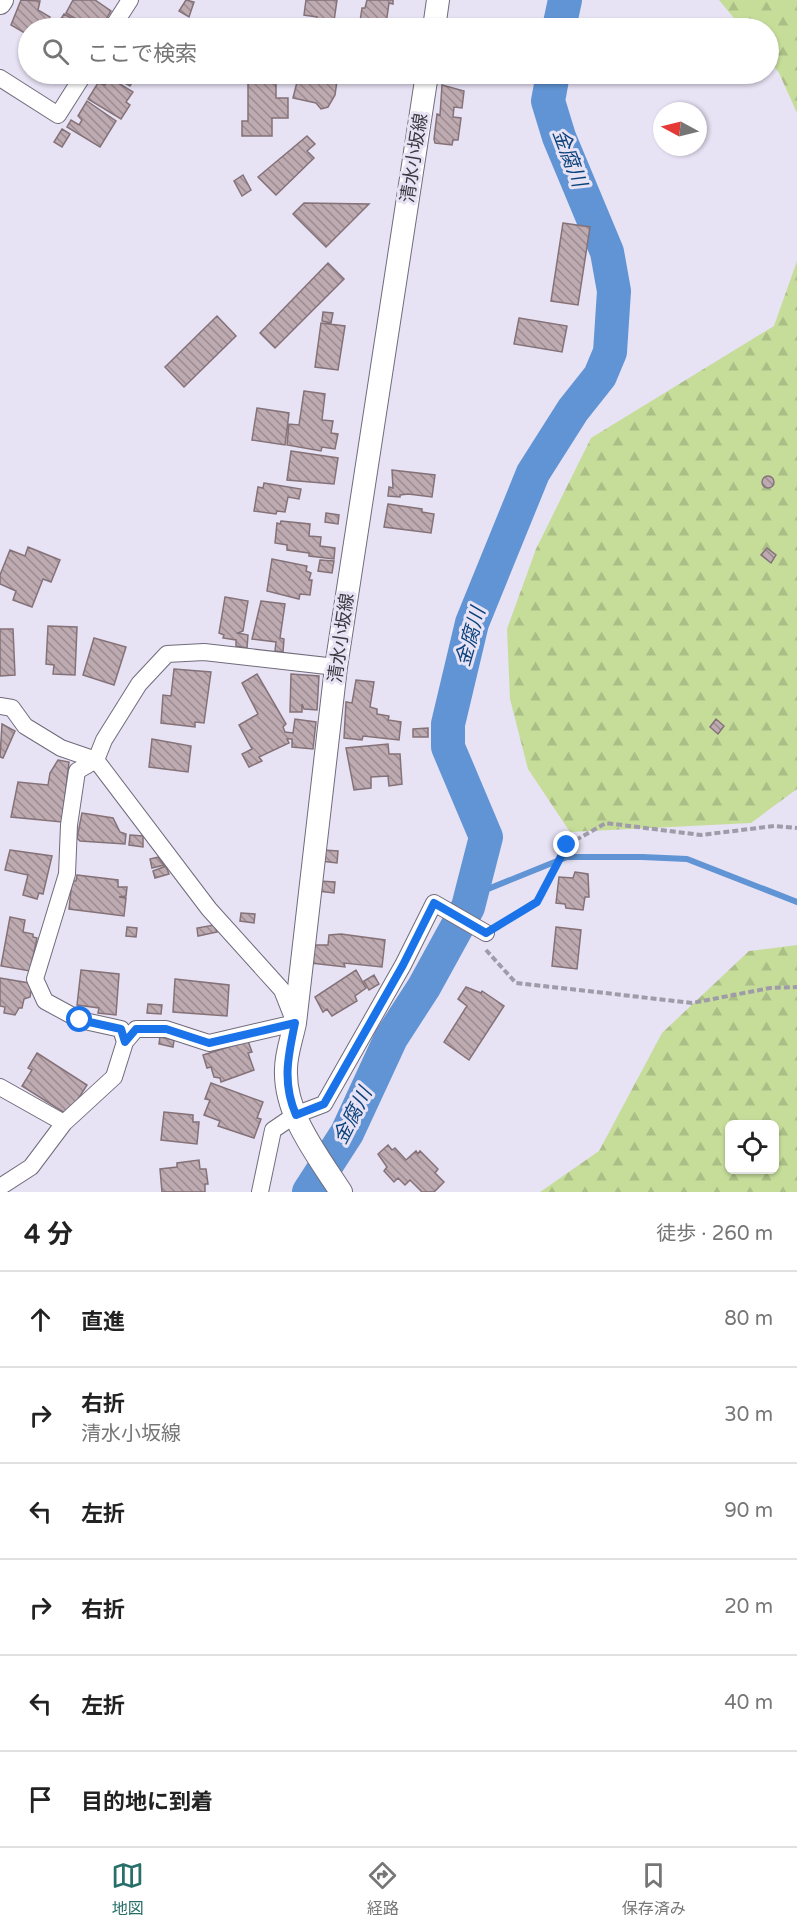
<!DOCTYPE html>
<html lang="ja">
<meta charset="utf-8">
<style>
body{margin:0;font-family:"Varela Round","Noto Sans JP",sans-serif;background:#f2f2f2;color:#222}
.controls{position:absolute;right:18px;bottom:18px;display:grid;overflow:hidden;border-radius:9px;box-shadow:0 2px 4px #0004}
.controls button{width:54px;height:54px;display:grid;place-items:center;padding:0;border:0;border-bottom:2px solid #e0e0e0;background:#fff;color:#222;font:30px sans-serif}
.compass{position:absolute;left:653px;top:102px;width:54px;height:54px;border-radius:50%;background:#fff;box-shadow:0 2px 4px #0004;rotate:277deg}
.stop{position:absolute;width:18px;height:18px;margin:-14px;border:4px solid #1a73e8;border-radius:50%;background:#fff}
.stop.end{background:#1a73e8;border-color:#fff;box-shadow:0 2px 6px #0008}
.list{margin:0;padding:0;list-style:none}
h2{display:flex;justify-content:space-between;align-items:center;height:78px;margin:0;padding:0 24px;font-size:26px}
h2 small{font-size:20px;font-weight:400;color:#767676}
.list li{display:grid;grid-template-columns:39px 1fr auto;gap:18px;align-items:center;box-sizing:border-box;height:96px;padding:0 24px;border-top:2px solid #e0e0e0}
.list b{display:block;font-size:22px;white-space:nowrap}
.list p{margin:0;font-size:20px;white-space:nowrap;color:#767676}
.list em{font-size:20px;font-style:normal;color:#767676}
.icon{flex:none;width:33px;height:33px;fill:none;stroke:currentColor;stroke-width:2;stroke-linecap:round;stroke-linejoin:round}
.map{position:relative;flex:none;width:797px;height:1192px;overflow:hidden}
.search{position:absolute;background:#fff;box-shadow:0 2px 4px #0004;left:18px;right:18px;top:18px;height:66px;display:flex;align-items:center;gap:15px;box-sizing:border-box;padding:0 21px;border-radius:33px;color:#767676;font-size:22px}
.sheet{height:654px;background:#fff}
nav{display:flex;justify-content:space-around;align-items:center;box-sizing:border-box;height:84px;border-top:2px solid #e0e0e0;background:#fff;font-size:16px;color:#767676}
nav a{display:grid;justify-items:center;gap:3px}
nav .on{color:#276f68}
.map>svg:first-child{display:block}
.forest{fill:url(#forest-firs);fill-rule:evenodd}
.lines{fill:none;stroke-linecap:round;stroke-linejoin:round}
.stream{stroke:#6094d4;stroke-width:6}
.river{stroke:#6094d4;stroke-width:34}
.building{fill:url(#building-back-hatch);stroke:#847278;stroke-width:1.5}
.street-casing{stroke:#706b7b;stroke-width:18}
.secondary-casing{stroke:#706b7b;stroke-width:24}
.path{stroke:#9f9ba9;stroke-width:4;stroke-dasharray:6 3;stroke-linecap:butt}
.street{stroke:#fff;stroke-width:16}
.secondary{stroke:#fff;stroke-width:22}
.route{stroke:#1a73e8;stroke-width:8}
.labels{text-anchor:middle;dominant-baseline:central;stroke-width:6;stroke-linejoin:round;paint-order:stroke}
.street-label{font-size:18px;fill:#3a383f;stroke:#e7e2f4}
.water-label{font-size:20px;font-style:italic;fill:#0b427c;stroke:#e7e2f4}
</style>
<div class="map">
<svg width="797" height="1192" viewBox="0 0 797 1192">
<defs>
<pattern id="forest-firs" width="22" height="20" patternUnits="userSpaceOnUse" patternTransform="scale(1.5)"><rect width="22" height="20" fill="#c6dd9a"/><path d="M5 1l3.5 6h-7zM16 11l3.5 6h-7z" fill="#abbe86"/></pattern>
<pattern id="building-back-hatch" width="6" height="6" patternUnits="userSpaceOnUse" patternTransform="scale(1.5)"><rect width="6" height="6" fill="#beaab1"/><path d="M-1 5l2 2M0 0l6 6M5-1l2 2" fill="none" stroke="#9b8b91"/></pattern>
</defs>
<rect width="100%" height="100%" fill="#e7e2f4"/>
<path class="forest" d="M719 0H797V113L779 73 769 60 768 28H742Z
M797 261V789L751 823 570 832 528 769 510 699 507 629 536 549 591 438 774 326Z
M797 945V1192H540L599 1151 662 1033 749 951ZM774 1124V1170H730V1124Z"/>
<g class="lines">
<path class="stream" d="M477 879 483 891 567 857H642L687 859 797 902"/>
<path class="river" d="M559 28 565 0
M309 1192 347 1133 391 1038 424 987 468 907 486 837 448 747V724L472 623 533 473 573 410 600 376 610 352 614 291 607 252 559 137 548 101 553 74"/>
</g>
<path class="building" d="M21 0 40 1 38 10 50 17 45 28H28V35L11 25Z
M73 0H95L111 11 102 26 98 24 95 28H91L66 13Z
M186 0 194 2 189 17 179 11Z
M306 0H337L333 28H316L317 17 304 15Z
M367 0H393V4L389 3 386 24 392 25V28H359L362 8H365Z
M64 14 89 28H55Z
M109 74H137L130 86Z
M256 74H276V98H288V118H272V136H242V121H248V81L255 80Z
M299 74H338L335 95 328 107 321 109 316 103 293 98Z
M110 78 133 92 126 102 130 105 121 119 88 99 98 83 105 85Z
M442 85 464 91 462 108 454 107 453 117 461 118 458 140H453L452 145 435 143 434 139 437 114 440 115Z
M87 101 116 121 100 147 67 127 71 120 79 125 82 120 78 116Z
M62 129 70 134 62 147 54 142Z
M307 136 315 144 307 151 314 158 276 195 258 177Z
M243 175 251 190 242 196 234 181Z
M304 203 369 204 326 247 293 214Z
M563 223 590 227 578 305 551 301Z
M328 263 344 279 275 348 260 333Z
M323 312 333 313 331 323 322 321Z
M217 316 236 336 184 387 165 367Z
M519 318 567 326 562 352 514 344Z
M321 323 345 326 338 370 315 367Z
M304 391 325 394 322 420 333 421 331 433 338 434 335 449 322 447 321 451 287 445 289 424 299 425Z
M257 408 289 413 285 445 252 440Z
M291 451 338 458 334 484 287 480Z
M392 470 435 475 432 497 408 494 400 495V497L388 496 389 487 393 488Z
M762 482a6 6 0 1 1 12 0a6 6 0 1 1-12 0Z
M264 483 301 489 299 499 288 497 285 512 277 511 276 514 254 511 258 487 263 488Z
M388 504 422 509V512L434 514 431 533 384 527Z
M326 513 339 515 338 524 325 522Z
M281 521 310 524 309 536 321 537 320 546 335 548 334 559 309 556V553L287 550V545L275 543 277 523 280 524Z
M28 547 60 560 51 582 43 579 32 607 13 600 16 591 0 584V575L10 550 25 556Z
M767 548 776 555 771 563 761 555Z
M272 559 307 566 306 571 311 573 309 580H312L310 595 300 594 299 599 267 591Z
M320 560 334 561 332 573 318 571Z
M225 597 248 601 243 631 238 633 248 635 247 648 236 646V640L223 638 224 635 219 633Z
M261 601 285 604 280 638 284 639 283 652 275 651 276 642 252 639Z
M48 626 77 627 75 675 53 674 54 665 46 664Z
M0 629H13L15 675 0 676Z
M94 638 126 647 114 685 83 675Z
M174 669 211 672 204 723 195 722V727L161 723 163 695 171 696Z
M257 674 286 724 283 727 285 732 293 733 295 719 316 722 313 749 292 747V739H287L289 743 259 757 262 761 249 767 242 754 252 749 239 725 258 714 242 683Z
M291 674 319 676 317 710 304 709 302 704V712H290Z
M356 680 374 682 370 707 377 709V714L389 716 388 720 401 722 399 740 363 736 362 740 344 738 346 702 352 703Z
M716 719 724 726 718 734 710 727Z
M2 724 15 731 3 758 0 757Z
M428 728V737H413V729Z
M152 739 191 746 188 772 149 767Z
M388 744 389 754H400L402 784 389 786 388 776 371 777V788L354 790 346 748Z
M388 744 389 754H400L402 784 389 786 388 776 371 777V788L354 790 346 748Z
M58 760 69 762 62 822 11 817 18 782 48 785 50 773Z
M82 813 113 818 120 832 126 834 125 844 80 841 77 838Z
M130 835 143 836V847L129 845Z
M10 850 52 856 43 894 39 893 37 899 23 895 28 875 5 870Z
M323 850 338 851 337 863 321 861Z
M158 857 164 865 152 868 150 859Z
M166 866 169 874 155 878 153 871Z
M575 872 588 874 589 897H585L583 910 566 908 565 904 556 903 559 877 573 878Z
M77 875 118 880V887H127L126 896 119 897 126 898 124 916 69 909 72 881H76Z
M77 875 118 880V887H127L126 896 119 897 126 898 124 916 69 909 72 881H76Z
M319 881 335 882 334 893 318 891Z
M241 913 255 914 254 923 240 921Z
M10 917 25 920 23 932 33 934V937L37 938 30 971 1 966Z
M214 925 217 932 198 936 197 928Z
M127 927 137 928 136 937 126 936Z
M556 927 581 930 577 969 552 966Z
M341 934 385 940 382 967 344 963 345 967 311 963 312 945H328L329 935Z
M81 970 119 974 116 1015 98 1013 99 1008 77 1005Z
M356 970 366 988 355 996 357 1001 332 1016 327 1009 323 1012 315 997Z
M374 975 379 984 369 990 364 981Z
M0 978 29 983V986L32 987 30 997 24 999 22 1008H19L15 1015 4 1013 5 1007 0 1006Z
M175 979 229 985 227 1016 173 1012Z
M466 987 481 993 482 991 504 1006 469 1060 444 1042 467 1006 458 999Z
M148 1004 162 1005 161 1014 147 1013Z
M160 1037 174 1040 173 1047 159 1044Z
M248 1041 252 1052 248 1053 254 1070 221 1082 220 1078 214 1077 211 1067 207 1068 203 1055Z
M37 1053 87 1085 68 1115 22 1086 32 1070 28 1068Z
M211 1083 263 1102 257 1118 261 1119 254 1138 218 1126 220 1121 204 1115 210 1100 205 1099Z
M164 1112 193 1115V1122H199L197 1144 161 1140Z
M388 1145 392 1150 395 1148 406 1160 416 1151 418 1154 420 1151 438 1169 435 1173 444 1182 434 1192H422L410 1180 405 1185 398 1178 394 1182 384 1171 387 1167 378 1154Z
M199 1160 200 1169H206L208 1184H205V1192H162L160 1169 177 1167V1163Z"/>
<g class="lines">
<defs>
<path id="street" d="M112 28 130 0
M0 78 58 115 84 74
M0 706 12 708 25 726 61 748 96 760 209 909 282 990 295 1023 209 1043 166 1029H136L125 1042 114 1077 64 1123 31 1167 0 1187
M125 1042 121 1029 80 1020 45 1001 35 979 67 874 69 825 77 771 96 760 104 740 139 684 167 654 204 652 336 667
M0 1087 64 1123
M260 1192 273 1130 295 1115 324 1104 403 965 434 903 486 933"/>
<path id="secondary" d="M0 3 2 0
M434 28 438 0
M341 1192C318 1156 284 1114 286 1069 286 1054 292 1038 295 1023L336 667 427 74"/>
</defs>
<use href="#street" class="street-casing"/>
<use href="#secondary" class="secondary-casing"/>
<path class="path" d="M500 923 537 902 567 845 606 823 701 835 774 826 797 828
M486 950 516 983 579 990 692 1003 770 988 797 987"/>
<use href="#street" class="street"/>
<use href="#secondary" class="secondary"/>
</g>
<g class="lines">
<path class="route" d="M80 1020 121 1029 125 1042 136 1029H166L209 1043 295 1023C288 1056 282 1083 296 1115L324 1104 403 965 434 903 486 933 537 902 567 845"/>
</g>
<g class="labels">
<g class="street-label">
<text transform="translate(414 158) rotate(-81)">清水小坂線</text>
<text transform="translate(341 638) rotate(-82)">清水小坂線</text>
</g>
<g class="water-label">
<text transform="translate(569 158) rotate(69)">金腐川</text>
<text transform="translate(471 637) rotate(-74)">金腐川</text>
<text transform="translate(353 1116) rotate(-63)">金腐川</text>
</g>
</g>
</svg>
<div class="controls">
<button><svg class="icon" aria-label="locate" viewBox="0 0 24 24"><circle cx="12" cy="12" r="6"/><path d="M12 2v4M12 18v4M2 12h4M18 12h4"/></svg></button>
</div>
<svg class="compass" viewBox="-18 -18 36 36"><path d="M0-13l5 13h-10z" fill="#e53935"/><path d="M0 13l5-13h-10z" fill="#767676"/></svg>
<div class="stop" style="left:80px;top:1020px"></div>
<div class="stop end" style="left:567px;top:845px"></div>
<div class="search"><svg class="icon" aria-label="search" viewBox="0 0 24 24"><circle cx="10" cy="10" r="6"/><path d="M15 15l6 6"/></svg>ここで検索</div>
</div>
<section class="sheet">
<h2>4 分<small>徒歩 · 260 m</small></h2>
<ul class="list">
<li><svg class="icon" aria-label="ahead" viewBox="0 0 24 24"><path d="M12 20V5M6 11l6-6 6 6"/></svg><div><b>直進</b></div><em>80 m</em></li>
<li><svg class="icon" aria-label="right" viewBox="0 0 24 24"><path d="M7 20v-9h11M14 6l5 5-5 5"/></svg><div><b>右折</b><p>清水小坂線</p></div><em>30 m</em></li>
<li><svg class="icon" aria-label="left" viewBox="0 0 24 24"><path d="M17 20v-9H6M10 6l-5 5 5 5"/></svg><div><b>左折</b></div><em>90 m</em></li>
<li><svg class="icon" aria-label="right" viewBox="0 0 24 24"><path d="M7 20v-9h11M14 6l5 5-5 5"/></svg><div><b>右折</b></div><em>20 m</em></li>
<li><svg class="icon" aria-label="left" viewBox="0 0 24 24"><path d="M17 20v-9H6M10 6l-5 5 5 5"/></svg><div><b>左折</b></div><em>40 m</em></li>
<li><svg class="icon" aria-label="arrive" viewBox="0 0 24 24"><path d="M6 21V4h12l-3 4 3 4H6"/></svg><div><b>目的地に到着</b></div></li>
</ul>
</section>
<nav>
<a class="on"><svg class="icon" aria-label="map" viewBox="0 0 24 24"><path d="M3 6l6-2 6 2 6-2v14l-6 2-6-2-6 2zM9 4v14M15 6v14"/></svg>地図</a>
<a><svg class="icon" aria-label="directions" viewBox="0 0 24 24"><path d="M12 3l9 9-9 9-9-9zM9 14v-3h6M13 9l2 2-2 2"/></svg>経路</a>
<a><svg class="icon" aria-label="saved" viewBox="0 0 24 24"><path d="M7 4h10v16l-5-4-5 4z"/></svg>保存済み</a>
</nav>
